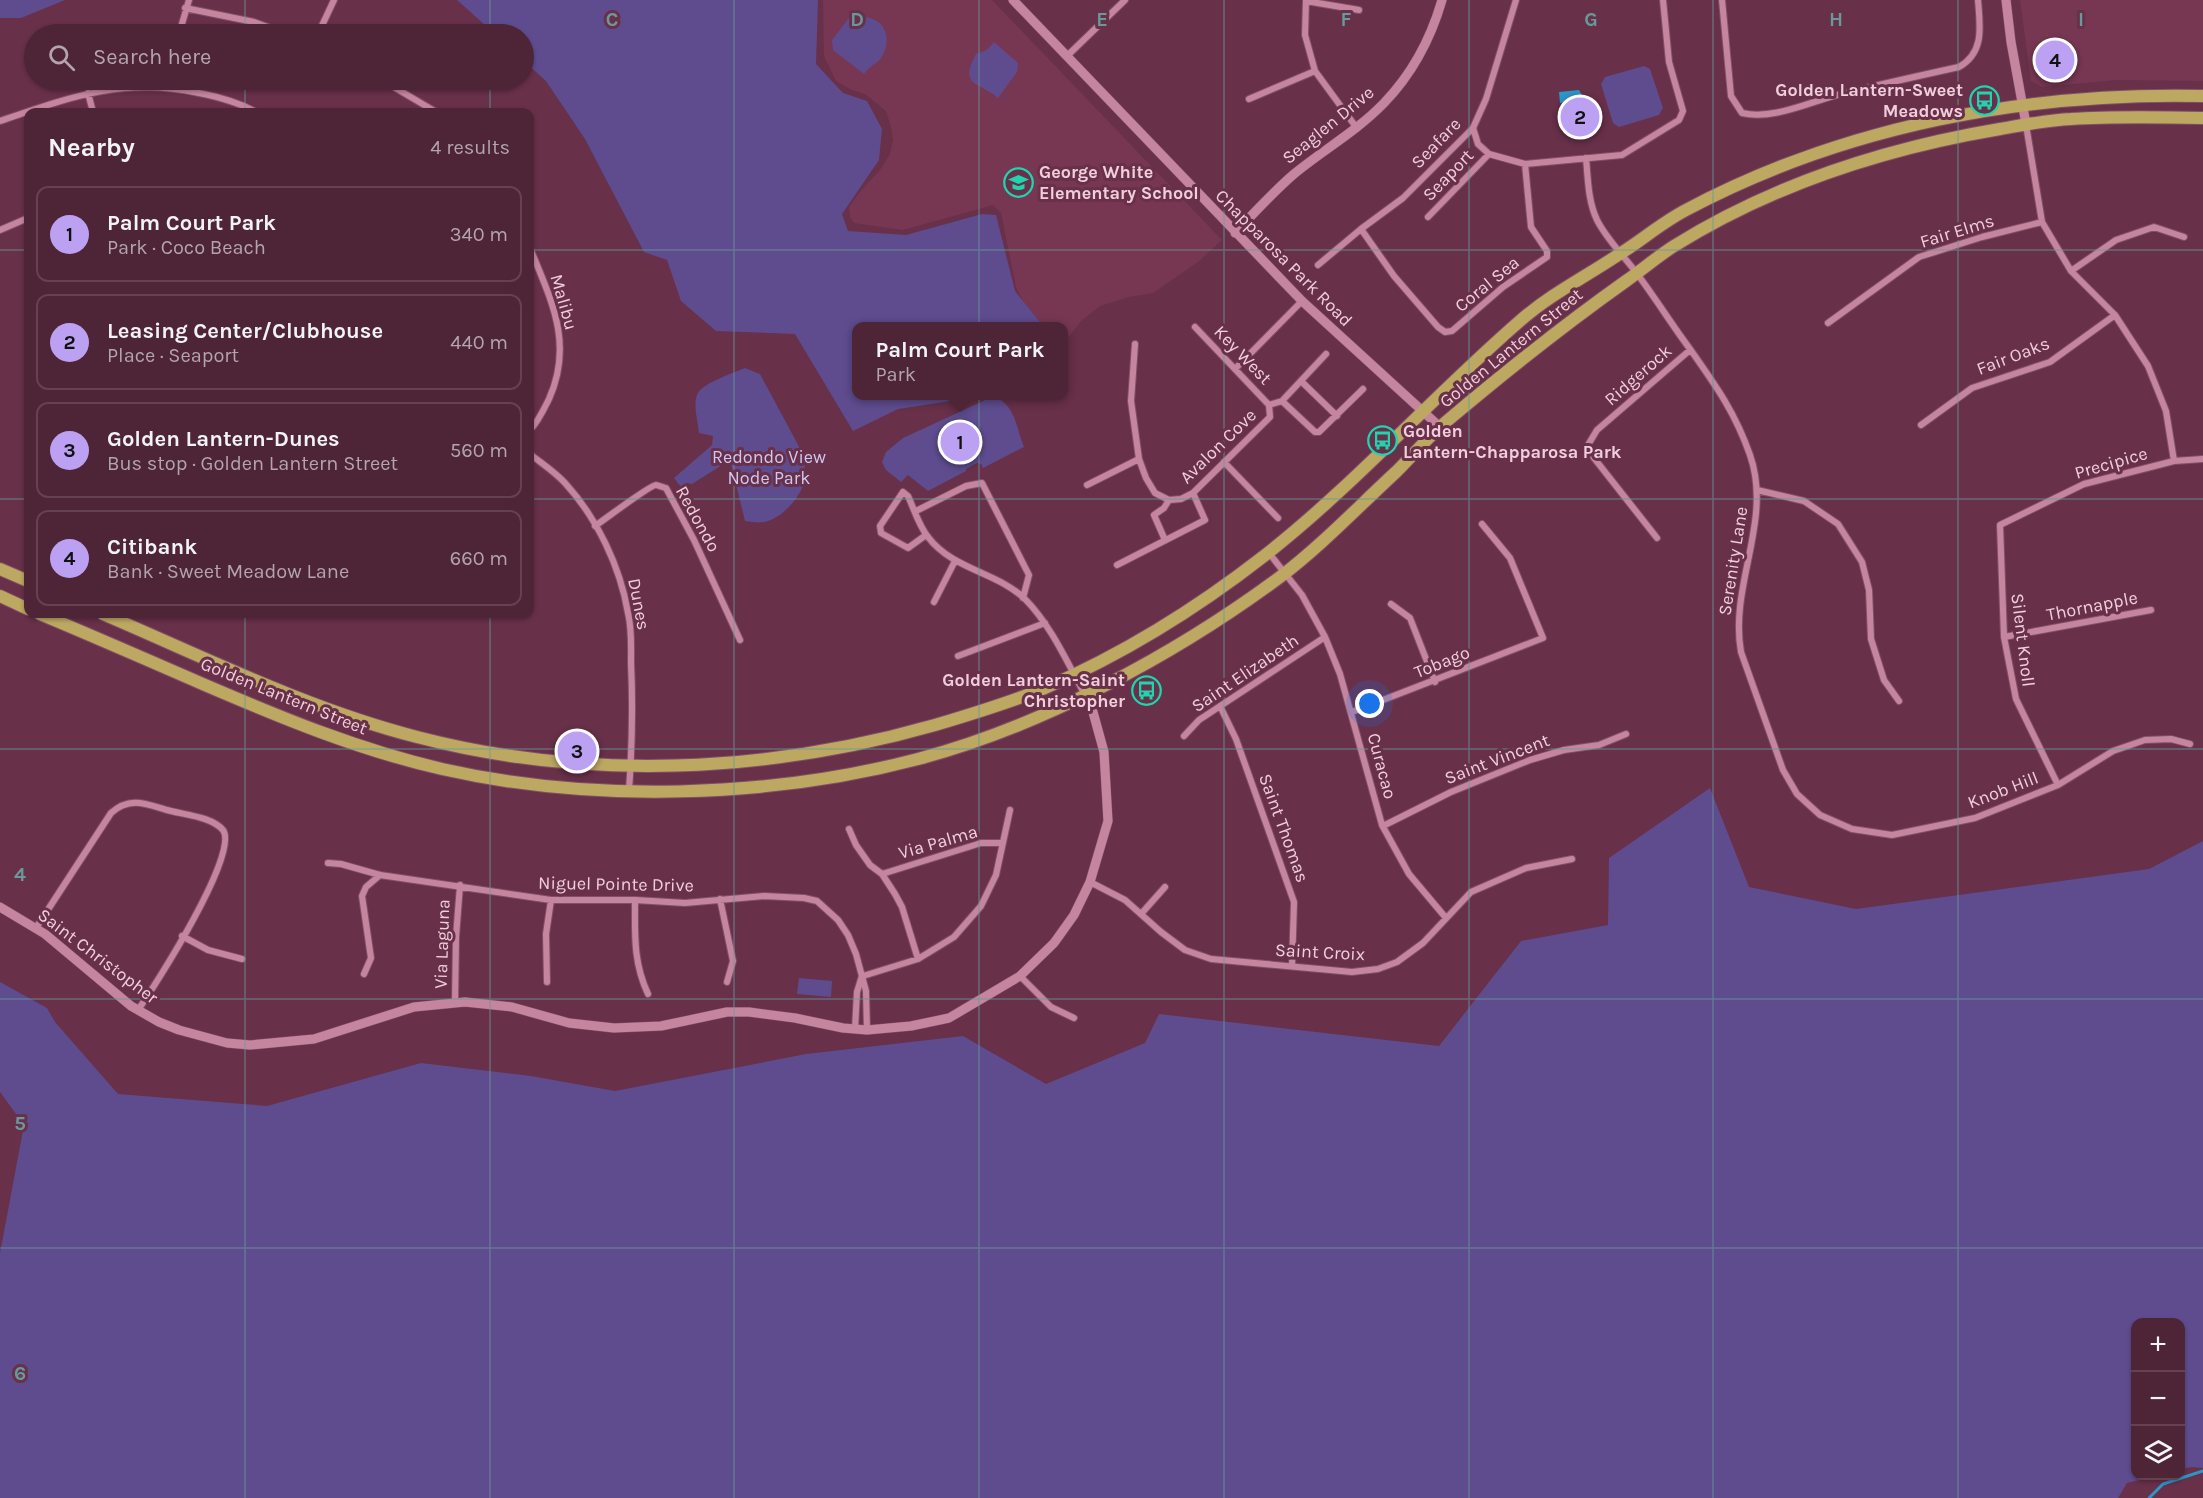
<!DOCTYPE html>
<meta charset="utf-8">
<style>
body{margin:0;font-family:Karla,sans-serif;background:#583042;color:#f1f3f6}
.controls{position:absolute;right:18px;bottom:18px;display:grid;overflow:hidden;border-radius:12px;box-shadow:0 2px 4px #0004}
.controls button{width:54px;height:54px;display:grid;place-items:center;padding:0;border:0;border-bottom:2px solid #654152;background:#4e2437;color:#f1f3f6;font:30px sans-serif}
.you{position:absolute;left:1370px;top:704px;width:21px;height:21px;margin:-15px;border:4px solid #fff;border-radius:50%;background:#1a73e8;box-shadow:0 0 0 9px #1a73e833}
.badge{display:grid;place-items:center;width:39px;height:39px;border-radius:50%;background:#bca0f2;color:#111;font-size:20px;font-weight:700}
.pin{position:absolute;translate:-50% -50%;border:3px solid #fff;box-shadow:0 2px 6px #0006}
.popup{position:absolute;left:852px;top:322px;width:216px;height:78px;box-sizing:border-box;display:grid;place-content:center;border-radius:12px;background:#4e2437;filter:drop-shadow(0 2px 4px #0005);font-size:20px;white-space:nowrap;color:#b3a4ad}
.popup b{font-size:22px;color:#f1f3f6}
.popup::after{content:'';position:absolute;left:50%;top:100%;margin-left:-12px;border:12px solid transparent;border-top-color:#4e2437}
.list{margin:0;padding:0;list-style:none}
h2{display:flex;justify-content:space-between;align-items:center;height:78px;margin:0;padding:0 24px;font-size:26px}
h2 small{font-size:20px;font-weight:400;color:#b3a4ad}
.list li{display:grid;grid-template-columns:39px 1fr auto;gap:18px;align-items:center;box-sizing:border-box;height:96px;margin:0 12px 12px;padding:0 12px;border:2px solid #654152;border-radius:12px}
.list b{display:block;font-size:22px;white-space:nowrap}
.list p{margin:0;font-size:20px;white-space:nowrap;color:#b3a4ad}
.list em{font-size:20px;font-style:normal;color:#b3a4ad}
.icon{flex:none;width:33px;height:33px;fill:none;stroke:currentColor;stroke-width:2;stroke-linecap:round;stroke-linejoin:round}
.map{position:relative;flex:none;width:2203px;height:1498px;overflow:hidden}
.search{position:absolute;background:#4e2437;box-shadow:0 2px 4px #0004;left:24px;top:24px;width:510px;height:66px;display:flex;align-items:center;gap:15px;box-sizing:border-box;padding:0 21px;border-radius:33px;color:#b3a4ad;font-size:22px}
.panel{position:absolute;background:#4e2437;box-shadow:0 2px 4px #0004;left:24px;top:108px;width:510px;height:510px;border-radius:12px}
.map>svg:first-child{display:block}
.built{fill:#773753}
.green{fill:#5e4c8f}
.water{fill:#2b96c8}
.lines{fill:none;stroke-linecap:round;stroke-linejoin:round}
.stream{stroke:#2b96c8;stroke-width:3}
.minor-casing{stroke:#805066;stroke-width:8}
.tertiary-casing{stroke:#805066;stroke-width:10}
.primary-casing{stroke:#805066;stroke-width:14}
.minor{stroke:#c6859f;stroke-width:6}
.tertiary{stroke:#c6859f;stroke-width:9}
.primary{stroke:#bca861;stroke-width:12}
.grid{fill:none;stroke:#69999a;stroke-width:1.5;stroke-opacity:0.55}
.labels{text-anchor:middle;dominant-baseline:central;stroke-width:6;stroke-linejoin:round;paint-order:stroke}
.poi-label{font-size:18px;font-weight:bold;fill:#f1cedb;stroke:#683049;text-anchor:end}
.street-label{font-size:18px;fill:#f1cedb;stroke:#683049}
.park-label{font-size:18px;fill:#d0c8f3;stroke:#683049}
.grid-label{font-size:20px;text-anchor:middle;font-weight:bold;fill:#69999a;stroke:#683049;stroke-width:6;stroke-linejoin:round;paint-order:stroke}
</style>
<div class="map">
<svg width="2203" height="1498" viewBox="0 0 2203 1498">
<rect width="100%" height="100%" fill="#683049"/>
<path class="built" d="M823 0H992L1222 240 1198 262 1153 293 1129 297 1100 306 1081 321 1064 343V326H1043L1035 319 1023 301 1016 287 1001 213 993 205 903 230 854 223 850 217 849 207 859 193 880 170 890 154 893 140 891 127 886 111 865 94 852 90 836 81 824 56Z
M2020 0H2203V81L2116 80 2042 87 2031 81Z"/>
<path class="green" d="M0 0H65L21 18H0Z
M457 0H818L816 64 843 93 867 101 882 129 879 160 842 214 848 231 906 235 982 214 996 215 1015 291 1043 326H856V396H970L964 399 898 409 853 431 795 334 716 331 681 301 667 260 644 252 585 139 546 81 524 61V34H495Z
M855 10 863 17C886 18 893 40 881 58 876 65 870 65 864 74L833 50 832 40Z
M994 42 1018 63 1017 72 998 98C980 82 958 87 976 54L987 50Z
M1644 66 1650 69 1663 108 1659 115 1619 127 1613 123 1601 84 1605 77Z
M745 368 760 374 803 454C804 463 807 475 804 483 799 499 781 519 764 522 759 523 751 522 745 521L730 460 692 484 687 483 681 487 674 478 712 445 713 436 699 433C698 422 693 405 697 395 701 383 734 373 745 368Z
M994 396C1016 406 1016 427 1024 447L983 468 981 464 977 463 966 469V471L928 491 908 475 901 482 886 470 882 462 886 452 903 438Z
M1710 788 1749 887 1856 909 2149 869 2203 841V1468L2192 1467 2181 1469 2180 1322H2136V1476H2157L2127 1483 2118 1498H0V1253L24 1125 0 1092V982L47 1008 55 1022 118 1094 267 1106 421 1063 531 1076 615 1091 806 1054 963 1036 1046 1084 1145 1043 1159 1014 1439 1046 1521 941 1608 925 1609 858Z
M799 978 832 981 831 997 797 994Z"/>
<path class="water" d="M1579 90 1583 97 1580 101 1560 103 1559 92Z"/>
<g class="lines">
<path class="stream" d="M2149 1498 2163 1484 2203 1471"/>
<defs>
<path id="minor" d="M1306 0 1305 35 1315 71 1356 127
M1722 0 1731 96 1742 113C1772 120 1807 103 1837 95 1877 85 1918 76 1959 67 1985 52 1980 26 1978 0
M1306 1 1359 10
M185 8 254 22 287 34
M179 34 189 0
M318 34 334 0
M1067 56 1125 0
M382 80 436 112
M88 93 93 112
M1249 99 1315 71
M0 121C70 97 124 77 199 93 219 97 238 102 256 112
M2026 125 2042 222 2071 271 2115 315 2148 366 2166 411 2174 461
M1473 128 1478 144 1489 154
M1586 158C1588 179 1588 201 1597 220 1607 240 1625 257 1638 275 1656 299 1672 325 1690 349 1716 386 1735 412 1750 455 1773 521 1729 585 1741 652L1783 770 1797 794 1820 815 1852 829 1892 835 1975 818 2058 785 2113 751 2145 740 2171 739 2190 744
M1428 217 1489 154 1525 164 1622 155 1679 120 1683 111 1669 62 1663 0
M1361 229 1394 276 1438 327 1445 332 1452 331 1503 287 1547 257V251L1531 227 1525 164
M0 230 28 218
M530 248C551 300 574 343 549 399 544 409 538 422 530 430
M1318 265 1361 229 1403 198 1473 128 1486 99 1516 0
M2071 271 2116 240 2154 227 2184 237
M1828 323 1919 257 1982 237 2042 222
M1195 327 1269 405
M1135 344 1131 401 1139 459 1146 478 1155 493 1169 500
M1236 368 1302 301
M1301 381 1337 416
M1282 401 1315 432H1319L1363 389
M1269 405 1282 401 1326 354
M1921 425 1972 388 2050 362 2115 315
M530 454C541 463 555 472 565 483 597 518 620 566 628 613 632 629 631 646 631 663 633 705 632 748 629 790
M1224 462 1278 518
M1087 485 1139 459
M1757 490 1804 501 1838 524 1862 562 1869 590 1871 639 1884 680 1899 701
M1169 500 1181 499 1193 493 1270 417 1269 405
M916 511 966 486 982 483 1029 575 1023 598
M595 526C604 520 650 485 656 485 657 485 665 488 666 488L694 540 740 640
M926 535 908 548 881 533 880 526 903 492 908 496C914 509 919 526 928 537 952 569 996 572 1024 598 1051 625 1067 662 1085 695
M1657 538 1594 458 1588 445 1597 430 1690 350
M1165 540 1154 515 1164 508 1169 500
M1269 553 1302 595 1325 637 1340 674 1382 825 1409 874 1446 918
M1117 565 1205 520 1193 493
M934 602 955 561
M1391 604 1410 618 1435 682
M2004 637 2151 610
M958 656 1045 623
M1220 706 1236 739 1294 902 1292 966
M1352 712 1543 638 1510 558 1482 524
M1184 736 1199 720 1325 637
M2058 785 2016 699 2004 637 2000 525 2084 484 2174 461 2203 459
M1383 826 1451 792 1530 760 1564 750 1599 745 1626 734
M849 829 856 845 870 865 882 874 895 894 902 907 918 959
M328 863 341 864 380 875 551 900H635L685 903 764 896 804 898 817 901 838 920 848 935 856 954 866 991 867 1030
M882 874 981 843H1003
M1090 882 1125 900 1161 932 1185 950 1211 959 1352 972 1378 969 1397 962 1423 943 1471 892 1526 868 1572 859
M720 899 733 961 727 982
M635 900C635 934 633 962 648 994
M1141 914 1165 887
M36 928 111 813C131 795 148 805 171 811 186 815 212 817 223 830 240 853 155 986 138 1010
M182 936 208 950 242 959
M364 974 371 958 362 896 366 887 380 875
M863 976 918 959 954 937 981 906 996 875 1010 810
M1020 976 1051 1007 1074 1018
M547 982 546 934 551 900
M455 1003 456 937 460 885
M855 1029 857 992 862 976"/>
<path id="tertiary" d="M1013 0 1302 301 1440 427
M2006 0 2011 42 2026 124
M1235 233C1254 213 1273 192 1294 174 1323 150 1357 131 1384 103 1412 74 1431 38 1442 0
M0 907 45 934 131 1006 159 1022 179 1030 227 1043 250 1045 314 1039 414 1007 465 1002 512 1007 569 1023 614 1028 661 1026 727 1012H749L795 1018 843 1028 867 1030 911 1026 949 1018 1020 976 1054 943 1074 915 1090 882 1108 821 1104 752 1093 712 1085 695"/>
<path id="primary" d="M0 569 28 581
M0 596 28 609
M40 614C95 637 150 661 205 685 282 718 359 750 442 769 592 803 770 798 918 759 1043 726 1176 654 1280 577 1321 546 1358 507 1396 472 1413 455 1428 437 1447 421 1505 372 1564 325 1626 281 1642 270 1658 256 1674 246 1772 185 1887 148 2000 129 2023 125 2047 120 2071 119 2115 116 2159 117 2203 118
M103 614C206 658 308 709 417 737 586 781 767 773 935 725 972 714 1009 703 1045 688 1123 654 1196 609 1264 556 1356 484 1433 396 1521 320 1551 294 1585 277 1618 255 1641 241 1661 223 1686 210 1844 126 2025 92 2203 96"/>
</defs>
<use href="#minor" class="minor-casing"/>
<use href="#tertiary" class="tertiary-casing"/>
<use href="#primary" class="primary-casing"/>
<use href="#minor" class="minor"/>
<use href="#tertiary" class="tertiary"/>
<use href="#primary" class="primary"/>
</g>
<path class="grid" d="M245 0V34M490 0V34M734 0V1498M979 0V1498M1224 0V1498M1469 0V1498M1713 0V1498M1958 0V1498M245 80V112M490 80V112M0 250H28M530 250H2203M0 499H28M530 499H2203M245 614V1498M490 614V1498M0 749H2203M0 999H2203M0 1248H2203"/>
<defs>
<symbol id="bus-ring" viewBox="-11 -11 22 22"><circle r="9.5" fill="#683049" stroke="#1ed5b0" stroke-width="1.5"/><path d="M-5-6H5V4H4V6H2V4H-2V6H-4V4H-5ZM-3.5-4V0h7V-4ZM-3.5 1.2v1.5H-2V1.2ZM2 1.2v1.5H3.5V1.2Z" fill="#1ed5b0"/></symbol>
<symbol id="school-ring" viewBox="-11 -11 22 22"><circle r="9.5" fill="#683049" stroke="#1ed5b0" stroke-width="1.5"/><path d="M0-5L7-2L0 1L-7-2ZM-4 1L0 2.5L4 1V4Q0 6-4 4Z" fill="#1ed5b0"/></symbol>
</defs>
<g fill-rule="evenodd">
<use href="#bus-ring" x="1968" y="84" width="33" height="33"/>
<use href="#school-ring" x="1002" y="166" width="33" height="33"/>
<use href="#bus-ring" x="1366" y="424" width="33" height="33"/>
<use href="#bus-ring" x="1130" y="674" width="33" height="33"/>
</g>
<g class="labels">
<g class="poi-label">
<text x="1963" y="90">Golden Lantern-Sweet<tspan x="1963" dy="21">Meadows</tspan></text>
<text x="1039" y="172" text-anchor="start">George White<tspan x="1039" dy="21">Elementary School</tspan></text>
<text x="1403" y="431" text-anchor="start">Golden<tspan x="1403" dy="21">Lantern-Chapparosa Park</tspan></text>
<text x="1125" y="680">Golden Lantern-Saint<tspan x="1125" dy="21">Christopher</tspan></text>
</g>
<g class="street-label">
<text transform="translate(1328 125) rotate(-39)">Seaglen Drive</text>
<text transform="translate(1436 143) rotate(-46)">Seafare</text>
<text transform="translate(1448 175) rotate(-46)">Seaport</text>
<text transform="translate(1957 231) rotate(-17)">Fair Elms</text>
<text transform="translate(1284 258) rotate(45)">Chapparosa Park Road</text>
<text transform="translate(1487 284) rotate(-39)">Coral Sea</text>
<text transform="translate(564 302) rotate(74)">Malibu</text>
<text transform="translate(1511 348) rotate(-39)">Golden Lantern Street</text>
<text transform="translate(1243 355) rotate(46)">Key West</text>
<text transform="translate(2013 356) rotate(-21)">Fair Oaks</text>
<text transform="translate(1638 375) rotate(-41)">Ridgerock</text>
<text transform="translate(1218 446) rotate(-44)">Avalon Cove</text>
<text transform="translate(2111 463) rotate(-16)">Precipice</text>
<text transform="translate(698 519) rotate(61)">Redondo</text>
<text transform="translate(1733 561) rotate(-81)">Serenity Lane</text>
<text transform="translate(639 604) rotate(79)">Dunes</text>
<text transform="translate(2092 606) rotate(-11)">Thornapple</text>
<text transform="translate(2023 640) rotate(83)">Silent Knoll</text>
<text transform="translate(1442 662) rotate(-22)">Tobago</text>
<text transform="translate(1245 673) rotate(-34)">Saint Elizabeth</text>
<text transform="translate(284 696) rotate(22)">Golden Lantern Street</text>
<text transform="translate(1497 759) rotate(-21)">Saint Vincent</text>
<text transform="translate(1382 766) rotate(75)">Curacao</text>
<text transform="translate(2003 790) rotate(-21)">Knob Hill</text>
<text transform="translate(1284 828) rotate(70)">Saint Thomas</text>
<text transform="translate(938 842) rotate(-16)">Via Palma</text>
<text transform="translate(616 884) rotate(1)">Niguel Pointe Drive</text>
<text transform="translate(442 944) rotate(-88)">Via Laguna</text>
<text transform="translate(1320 952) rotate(3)">Saint Croix</text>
<text transform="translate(98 956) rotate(37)">Saint Christopher</text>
</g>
<g class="park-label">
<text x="769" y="457">Redondo View<tspan x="769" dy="21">Node Park</tspan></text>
</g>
</g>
<g class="grid-label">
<text x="612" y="26">C</text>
<text x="857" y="26">D</text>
<text x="1102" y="26">E</text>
<text x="1346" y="26">F</text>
<text x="1591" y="26">G</text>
<text x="1836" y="26">H</text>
<text x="2081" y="26">I</text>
<text x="20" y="881">4</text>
<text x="20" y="1130">5</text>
<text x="20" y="1380">6</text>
</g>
</svg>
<div class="controls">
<button>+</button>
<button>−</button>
<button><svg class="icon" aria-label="layers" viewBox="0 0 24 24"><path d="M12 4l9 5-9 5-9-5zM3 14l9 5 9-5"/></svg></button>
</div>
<div class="you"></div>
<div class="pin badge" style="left:960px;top:442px">1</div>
<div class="popup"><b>Palm Court Park</b>Park</div>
<div class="pin badge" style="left:1580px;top:117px">2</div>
<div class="pin badge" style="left:577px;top:751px">3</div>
<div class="pin badge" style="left:2055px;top:60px">4</div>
<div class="search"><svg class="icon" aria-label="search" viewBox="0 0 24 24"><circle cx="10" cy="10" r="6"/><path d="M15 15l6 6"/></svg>Search here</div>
<section class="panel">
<h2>Nearby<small>4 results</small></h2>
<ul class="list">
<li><span class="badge">1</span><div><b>Palm Court Park</b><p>Park · Coco Beach</p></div><em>340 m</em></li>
<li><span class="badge">2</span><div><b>Leasing Center/Clubhouse</b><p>Place · Seaport</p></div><em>440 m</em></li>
<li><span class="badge">3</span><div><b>Golden Lantern-Dunes</b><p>Bus stop · Golden Lantern Street</p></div><em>560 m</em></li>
<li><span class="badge">4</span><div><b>Citibank</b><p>Bank · Sweet Meadow Lane</p></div><em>660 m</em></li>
</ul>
</section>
</div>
